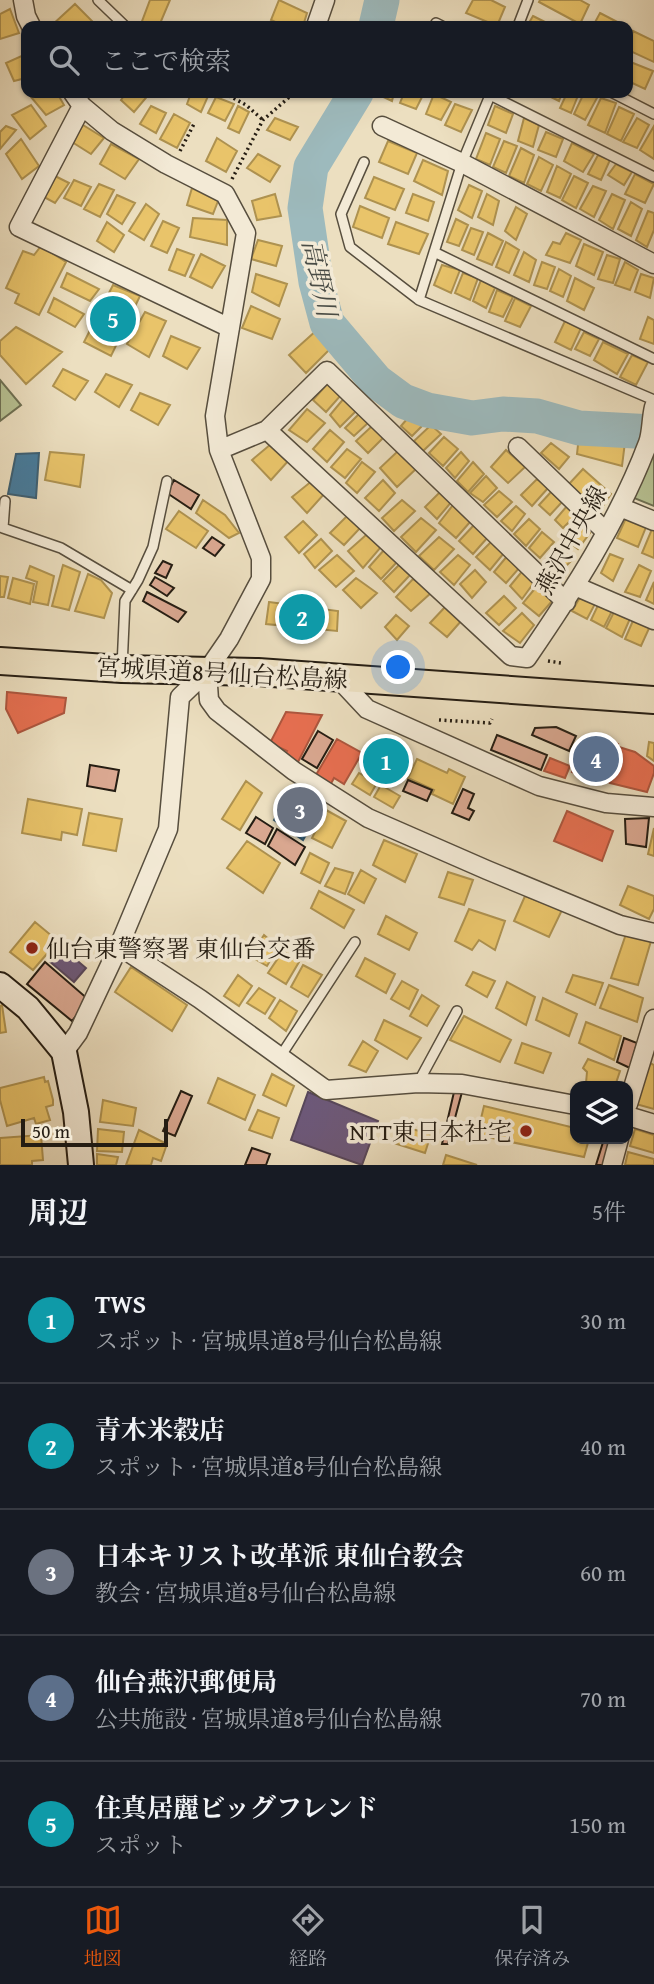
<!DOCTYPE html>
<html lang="ja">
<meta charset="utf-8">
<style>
body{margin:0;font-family:"Gentium Book Plus","Noto Serif JP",serif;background:#20242c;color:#f1f3f6}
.controls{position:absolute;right:21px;bottom:21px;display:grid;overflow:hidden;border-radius:14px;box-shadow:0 2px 5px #0004}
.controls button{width:63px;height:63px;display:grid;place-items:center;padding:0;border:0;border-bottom:2px solid #363941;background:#171b24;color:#f1f3f6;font:35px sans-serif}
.scale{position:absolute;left:21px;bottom:18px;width:147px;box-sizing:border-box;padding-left:7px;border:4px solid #251d13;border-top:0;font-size:19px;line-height:24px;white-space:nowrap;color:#251d13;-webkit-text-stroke:5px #f3ead6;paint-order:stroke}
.you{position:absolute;left:399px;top:668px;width:24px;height:24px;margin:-18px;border:5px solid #fff;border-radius:50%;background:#1a73e8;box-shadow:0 0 0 10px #1a73e833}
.badge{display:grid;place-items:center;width:46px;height:46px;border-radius:50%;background:#ea580c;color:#fff;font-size:23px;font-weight:700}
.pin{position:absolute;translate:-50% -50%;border:4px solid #fff;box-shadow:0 2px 7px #0006}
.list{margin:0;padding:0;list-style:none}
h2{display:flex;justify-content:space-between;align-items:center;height:91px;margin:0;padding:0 28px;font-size:30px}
h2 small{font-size:23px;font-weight:400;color:#9ea1a6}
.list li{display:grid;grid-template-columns:46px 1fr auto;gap:21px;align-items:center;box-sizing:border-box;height:126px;padding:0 28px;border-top:2px solid #363941}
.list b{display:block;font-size:26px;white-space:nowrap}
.list p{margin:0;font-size:23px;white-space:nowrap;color:#9ea1a6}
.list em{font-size:23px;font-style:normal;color:#9ea1a6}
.icon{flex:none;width:38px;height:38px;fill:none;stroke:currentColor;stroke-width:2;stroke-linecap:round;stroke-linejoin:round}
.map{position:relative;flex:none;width:654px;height:1165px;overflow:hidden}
.search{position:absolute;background:#171b24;box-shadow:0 2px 5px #0004;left:21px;right:21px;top:21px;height:77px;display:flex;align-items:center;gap:18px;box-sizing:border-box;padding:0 24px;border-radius:14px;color:#9ea1a6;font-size:26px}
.sheet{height:721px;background:#171b24}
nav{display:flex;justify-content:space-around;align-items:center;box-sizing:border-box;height:98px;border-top:2px solid #363941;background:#171b24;font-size:19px;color:#9ea1a6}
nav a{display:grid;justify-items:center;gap:4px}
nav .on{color:#ea580c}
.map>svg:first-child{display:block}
.green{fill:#b7c293;stroke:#6e7053;stroke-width:2}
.homes{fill:#e9c46a;stroke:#ae9250;stroke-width:2}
.shops{fill:#e76f51;stroke:#ad563e;stroke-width:2}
.offices{fill:#6d597a;stroke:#57475b;stroke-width:2}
.public{fill:#457b9d;stroke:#3b5f74;stroke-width:2}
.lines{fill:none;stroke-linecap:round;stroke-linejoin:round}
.river{stroke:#9dbabd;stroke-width:35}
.building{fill:#daa891;stroke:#251d13;stroke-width:2}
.service-casing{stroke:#574e3e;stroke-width:12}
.minor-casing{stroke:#574e3e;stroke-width:21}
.secondary-casing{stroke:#251d13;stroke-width:28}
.primary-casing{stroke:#251d13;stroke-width:30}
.path{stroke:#251d13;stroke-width:3.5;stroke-dasharray:2 3.5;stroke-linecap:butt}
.service{stroke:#f3ead6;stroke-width:9}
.minor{stroke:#f3ead6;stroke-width:18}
.secondary{stroke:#f3ead6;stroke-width:24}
.primary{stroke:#ecdfc0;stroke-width:26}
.poi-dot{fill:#8f2418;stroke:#f3ead6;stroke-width:2.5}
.labels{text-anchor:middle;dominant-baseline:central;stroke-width:7;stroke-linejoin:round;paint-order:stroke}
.street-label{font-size:24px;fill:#251d13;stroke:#f3ead6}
.poi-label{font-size:24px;fill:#251d13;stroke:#f3ead6;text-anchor:start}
.water-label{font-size:26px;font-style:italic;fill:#494c46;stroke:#f3ead6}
</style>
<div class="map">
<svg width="654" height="1165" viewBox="0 0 654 1165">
<rect width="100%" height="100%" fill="#ecdfc0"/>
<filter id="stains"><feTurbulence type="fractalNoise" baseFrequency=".00286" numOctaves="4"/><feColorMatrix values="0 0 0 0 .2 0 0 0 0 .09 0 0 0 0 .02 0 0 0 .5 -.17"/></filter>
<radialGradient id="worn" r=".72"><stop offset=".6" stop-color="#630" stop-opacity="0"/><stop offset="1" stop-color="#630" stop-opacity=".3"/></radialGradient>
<path class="green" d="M0 380 21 405 0 421Z
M654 449V506L634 498Z"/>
<path class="homes" d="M150 0H170L159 26 141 24Z
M279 0 307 13 303 26H284L271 20Z
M473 0H491L505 7 497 26 466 13Z
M540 0H580L589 5 580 24 539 2Z
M75 4 93 22 87 26H51Z
M10 9 19 33 0 39V14Z
M600 13 625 26H593Z
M533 16 553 26H527Z
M633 31 654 41V62L628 50Z
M26 54V78L14 81 6 63Z
M628 61 653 71 645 89 628 81Z
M38 93H57L64 105 46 115 31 97Z
M126 93H150L134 112 121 100Z
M191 93 209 94 201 112 187 104Z
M375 93H394L392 101Z
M404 93H424L416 109 400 103Z
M548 93H562L559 101 547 95Z
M567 93H579L571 113 560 108Z
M584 93H591L598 96 585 120 574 114Z
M434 94 451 102 441 120 426 114Z
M216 97 234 104 225 121 208 113Z
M601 98 616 103 605 133 588 125Z
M455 104 472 110 461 132 445 125Z
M31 105 46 126 30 139 12 115Z
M151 106 166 113 156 133 140 124Z
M238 106 249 112 239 133 228 128Z
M495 106 513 114 506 133 488 125Z
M619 107 634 114 621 141 607 134Z
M174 114 190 123 177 148 160 139Z
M275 118 298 127 290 140 267 130Z
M524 118 539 125 533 147 518 141Z
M637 118 649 125 637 148 623 142Z
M83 125 104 138 91 154 72 142Z
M6 126 16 130 0 149V132Z
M654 126V159L640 150Z
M546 132 563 139 556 157 538 150Z
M486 133 500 139 490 165 476 159Z
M217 138 237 151 226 172 206 161Z
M21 139 39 166 22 179 6 154Z
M388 141 417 153 408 174 379 162Z
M504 141 517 146 506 173 493 167Z
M572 143 594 154 583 172 564 161Z
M111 144 139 159 125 179 100 164Z
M521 148 534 155 524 183 509 176Z
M258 154 280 166 270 182 247 168Z
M598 155 610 160 601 180 588 174Z
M539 157 553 165 541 191 527 184Z
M423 160 448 171 442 195 414 181Z
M616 164 632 172 624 185 608 175Z
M557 166 571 174 560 198 547 192Z
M635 174 654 184 645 203 625 194Z
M55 176 69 183 55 203 44 197Z
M574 176 588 183 576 208 562 200Z
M374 177 404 189 395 210 365 198Z
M74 180 91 187 81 206 64 198Z
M99 184 114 190 100 217 84 209Z
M469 185 482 191 472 218 458 210Z
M593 186 606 191 594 217 580 209Z
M192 188 218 201 213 214 187 205Z
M275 194 281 216 257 220 252 201Z
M413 194 434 202 428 221 406 213Z
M487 194 499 201 493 225 478 217Z
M612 194 625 200 613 229 599 220Z
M117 195 135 203 122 224 107 214Z
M631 202 642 209 631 236 618 229Z
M146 204 159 214 144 240 129 231Z
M360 206 389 218 382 238 353 227Z
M516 207 527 214 516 240 505 231Z
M648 211 654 213V230L647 247 636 240Z
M193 218 227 220V245L190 237Z
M456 219 468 225 459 246 447 242Z
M163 221 179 228 167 253 151 246Z
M107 222 124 235 114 252 97 241Z
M396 222 428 234 419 254 388 244Z
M471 228 483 232 474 255 462 250Z
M488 233 503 241 492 265 477 259Z
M566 233 581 240 570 263 546 255 553 242 560 244Z
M258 240 282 246 276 266 251 259Z
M506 242 519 250 509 273 496 267Z
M584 244 603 252 594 275 576 266Z
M41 246 66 262 39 315 15 303 19 294 6 288 23 251 34 255Z
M177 249 194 255 185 276 169 270Z
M524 252 536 260 529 282 514 275Z
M201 254 225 266 212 288 190 277Z
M607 255 620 259 613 283 598 279Z
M542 262 555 267 547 289 534 285Z
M625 262 638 270 630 290 615 285Z
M442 265 460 270 451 293 434 285Z
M559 269 571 276 563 297 550 291Z
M67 273 99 289 90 301 61 287Z
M463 273 478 278 470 300 455 293Z
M256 274 287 284 279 306 252 292Z
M641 274 654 278 650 298 635 292Z
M575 278 594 288 584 310 567 301Z
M481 280 495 288 486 308 473 301Z
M113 285 140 296 111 356 84 342Z
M497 290 513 297 503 317 489 312Z
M54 298 84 314 75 327 48 312Z
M515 298 531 306 520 327 505 321Z
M251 306 280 319 272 339 242 328Z
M145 312 166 321 149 357 127 344Z
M648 317 654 320V344L640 339Z
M565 321 581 328 571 350 555 342Z
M16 327 62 352 26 384 0 355V341Z
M317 330 332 347 306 373 289 355Z
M584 332 599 339 590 356 575 349Z
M171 336 200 348 187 369 163 356Z
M603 342 628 354 617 374 594 360Z
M632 355 648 362 636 385 620 377Z
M63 369 88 381 75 400 53 386Z
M106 374 132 385 119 407 95 392Z
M328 383 342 394 326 412 313 400Z
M140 393 170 405 158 425 131 410Z
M345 397 358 409 340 427 330 415Z
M307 409 325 423 307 442 289 430Z
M413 412 425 423 412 436 401 426Z
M360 413 369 422 354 436 345 428Z
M431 425 441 434 423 451 414 441Z
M372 426 384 437 368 453 356 441Z
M330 430 344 442 327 462 313 449Z
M579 436 625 442 622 466 577 454Z
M444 437 458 449 443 466 429 453Z
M551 443 569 457 559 469 541 453Z
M271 444 289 460 271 480 252 460Z
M347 449 361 459 345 478 331 467Z
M399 450 418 467 397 487 380 468Z
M506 450 525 467 508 483 491 467Z
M50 452 84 455 80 487 45 480Z
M461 452 469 461 455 478 446 468Z
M362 462 375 472 357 493 346 483Z
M473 462 484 474 468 492 457 481Z
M583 469 611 494 599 512 569 484Z
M486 476 497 488 483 502 470 493Z
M537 479 548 488 532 506 521 495Z
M313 480 325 493 307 513 292 497Z
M383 480 395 493 379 511 365 498Z
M441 491 453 500 437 519 425 507Z
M499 491 512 502 497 517 484 505Z
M551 492 562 502 550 515 539 505Z
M203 500 225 515 239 533 229 538 196 513Z
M402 500 415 511 394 531 382 518Z
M453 505 470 522 456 538 439 523Z
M516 506 525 514 512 531 501 521Z
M567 506 576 515 563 528 555 520Z
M179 511 208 531 196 548 166 529Z
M347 516 362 526 344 545 330 533Z
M421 518 436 530 416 552 401 537Z
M626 518 646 527 638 547 617 538Z
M529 519 540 529 526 546 514 534Z
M303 521 317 535 299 553 285 537Z
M576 521 590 533 578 549 563 537Z
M474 525 488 537 473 554 459 541Z
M652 529 654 530V558L642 553Z
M542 532 554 542 540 558 529 548Z
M366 535 381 547 363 568 348 551Z
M439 537 454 549 434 570 419 556Z
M321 539 332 551 315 568 304 554Z
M493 540 504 553 490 570 476 557Z
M557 547 572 560 558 574 545 560Z
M384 550 397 562 381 579 369 567Z
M610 554 623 559 613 581 601 573Z
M337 555 354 571 336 587 319 570Z
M458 555 470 565 454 585 440 572Z
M508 555 520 567 506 583 494 572Z
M63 565 80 572 69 610 52 606Z
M399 565 410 575 394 592 383 581Z
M639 565 651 571 640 597 625 592Z
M30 566 54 576 48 605 33 602 37 582 26 578Z
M524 569 535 581 522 599 510 586Z
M475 570 486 582 472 598 460 584Z
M88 574 101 580 112 593 104 618 75 611Z
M0 576 8 577 4 597H0Z
M13 578 34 584 30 604 8 598Z
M356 578 377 593 361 608 343 590Z
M413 579 432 592 411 611 396 597Z
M654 582V604L646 600Z
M537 586 553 600 539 616 523 603Z
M582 594 597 600 587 619 572 611Z
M504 596 516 608 499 625 486 613Z
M600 601 614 607 604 627 591 620Z
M269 602 338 611 337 631 266 624Z
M446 606 462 620 447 637 430 623Z
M616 608 632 614 622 637 606 628Z
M522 613 534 625 520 643 503 631Z
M396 615 409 626 397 640 385 627Z
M635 616 651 624 641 646 625 639Z
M649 742 654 743V761L647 756Z
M417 759 447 773 449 769 465 777 453 804 432 794 434 790 408 778Z
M359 773 377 783 370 795 352 784Z
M246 781 262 793 240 830 222 819Z
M381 785 400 796 393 808 374 797Z
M28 799 82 809 77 835 62 832 61 840 22 833Z
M326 810 346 821 332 848 312 838Z
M89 813 122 819 116 851 83 845Z
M654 828V856L648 854Z
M384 840 417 854 405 882 373 865Z
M247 841 280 863 263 893 227 868Z
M310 853 329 863 320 883 301 873Z
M335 868 353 873 345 894 325 886Z
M361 870 376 879 364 903 348 894Z
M448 872 473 880 464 905 439 897Z
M628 886 654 896V909L649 919 620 905Z
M319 891 354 910 344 928 311 908Z
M525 896 562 910 549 937 514 921Z
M469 909 505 921 495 950 479 940 472 950 455 941Z
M386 916 417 933 409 950 378 934Z
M35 922 58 941 33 970 10 952Z
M626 934 651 941 638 985 611 978Z
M264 935 278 947 267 966 250 956Z
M283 951 299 962 286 984 268 973Z
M365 958 395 974 386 993 356 976Z
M303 965 322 975 308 997 291 987Z
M131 967 187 1005 172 1031 115 992Z
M473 972 495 981 487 997 466 985Z
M238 975 252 986 239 1006 224 996Z
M573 975 603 983 595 1005 566 992Z
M402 981 418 990 409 1009 391 999Z
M507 982 535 997 526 1025 496 1008Z
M609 985 643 998 637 1022 600 1008Z
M259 988 275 998 265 1014 247 1003Z
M422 995 439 1006 427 1026 410 1016Z
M543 998 577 1014 569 1036 536 1020Z
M280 1000 297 1011 286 1031 269 1018Z
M2 1005 6 1032 0 1033V1006Z
M464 1016 511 1040 500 1062 450 1040Z
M384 1020 421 1038 407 1059 375 1040Z
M586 1022 621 1036 614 1060 579 1043Z
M363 1041 378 1051 366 1072 349 1065Z
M522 1043 551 1053 543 1073 515 1063Z
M588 1059 620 1071 615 1086H597L586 1083 587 1072 583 1068Z
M650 1063 654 1065V1109L636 1104Z
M272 1074 294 1086 286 1106 263 1095Z
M44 1077 45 1082 48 1081 53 1100V1105L46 1107 50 1120 36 1124 34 1118 7 1126 0 1100V1088Z
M218 1078 255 1095 245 1120 208 1103Z
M103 1100 136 1108 133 1126 100 1122Z
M484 1106 575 1128V1139H589L584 1157 477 1135Z
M258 1110 279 1118 272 1138 249 1130Z
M400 1126 431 1134 425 1153 394 1143Z
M98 1129 124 1132 122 1152 97 1151Z
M635 1129 654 1135V1153L630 1146Z
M139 1130 167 1144 161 1161 153 1158 151 1165H126Z
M41 1135 43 1160 32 1161V1165H0V1138Z
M628 1152 654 1159V1165H625Z
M97 1154 118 1157 116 1165H97Z
M446 1155 477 1165H443Z"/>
<path class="shops" d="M7 692 66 698 64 713 18 733 6 709Z
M286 712 322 715 297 764 284 757 287 751 270 743Z
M589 736 618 744 608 782 572 772 579 747 586 749Z
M337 739 362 753 344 784 334 778 328 789 313 780Z
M619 747 635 752 654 766V773L647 792 610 783Z
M550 758 570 766 565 778 544 771Z
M567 811 613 831 602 861 554 841Z"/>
<path class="offices" d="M61 947 86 968 74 982 49 961Z
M308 1092 378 1121 362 1165 291 1140Z"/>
<path class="public" d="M39 453 36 498 8 494 16 454Z
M297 781 325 801 303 840 274 820Z"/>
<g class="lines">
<path class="river" d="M376 26 382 0
M356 93 311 167 305 208 316 282 327 323 376 381 403 401 427 410 472 418 503 414 537 416 579 428 654 432"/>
</g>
<path class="building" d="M174 480 199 495 191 509 167 493Z
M212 537 224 545 215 556 203 548Z
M163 561 172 565 166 578 155 573Z
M155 577 174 588 167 596 150 585Z
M147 592 186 612 178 622 143 601Z
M556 727 576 736 569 751 532 735 535 728Z
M318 731 333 740 317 768 302 759Z
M497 735 547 755 541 770 491 750Z
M378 741 407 757 395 780 365 764Z
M90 765 119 770 115 791 87 786Z
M408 780 432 790 427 801 403 791Z
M463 789 474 794 468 808 474 811 469 820 452 813Z
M256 817 273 828 265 844 246 833Z
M649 818 646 847 626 844 625 819Z
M277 829 305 847 295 865 268 846Z
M45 962 89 1000 72 1021 27 984Z
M624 1038 637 1043 630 1068 617 1062Z
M181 1091 192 1096 175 1136 163 1131Z
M454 1092H462L448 1144H442Z
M604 1139H613L605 1165H596Z
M252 1148 270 1154 266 1165H245Z"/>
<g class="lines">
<defs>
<path id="service" d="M98 0 125 26
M436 23 442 26
M518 26 528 0
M491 93 462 163 419 300 654 400
M613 93 654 114
M490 95 654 177
M364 162 341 214 350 247 419 300
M434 252 654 359
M5 501 3 528 61 548 132 590
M122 667 125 601 138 580 153 547 167 481
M280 1057 355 942
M418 1083 457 1011"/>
<path id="minor" d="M23 0 26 16 31 26
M316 26 325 0
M82 106 19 227 230 328
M382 126 462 163 654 264
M267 430 511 656 527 658C573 591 619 520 648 443 652 432 651 419 654 407
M518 447 606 532
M219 450 267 430 327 371 566 602
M620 507 654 521
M575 586 654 620
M207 671 209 700 217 711 294 771 368 818 487 870 620 925 654 933
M338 678 367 709 539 786 606 803 654 807
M119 946 200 999 326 1090 418 1083 462 1084 575 1105
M64 1052 78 1033 119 946 168 829 180 697 207 671 229 639 261 579V558L219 450 215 416 246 233 225 194 166 164 112 131 82 106 73 93
M628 1104 654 1019
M628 1116 654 1124
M612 1165 619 1139"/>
<path id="secondary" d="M0 985 28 1008 64 1052 76 1112 81 1165"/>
<path id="primary" d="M0 661 122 669 258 672 654 700"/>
</defs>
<use href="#service" class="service-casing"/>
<use href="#minor" class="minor-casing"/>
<use href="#secondary" class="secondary-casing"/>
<use href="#primary" class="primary-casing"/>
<path class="path" d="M224 93 246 105 263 120
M180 151 195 122
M232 179 263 120 294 93
M548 661 561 663
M439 720 490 723 492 719"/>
<use href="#service" class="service"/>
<use href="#minor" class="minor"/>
<use href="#secondary" class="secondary"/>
<use href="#primary" class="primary"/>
</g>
<g class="poi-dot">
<circle cx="32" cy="948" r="7"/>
<circle cx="526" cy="1131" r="7"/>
</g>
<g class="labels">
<g class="street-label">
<text transform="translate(571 540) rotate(-61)">燕沢中央線</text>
<text transform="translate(222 673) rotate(3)">宮城県道8号仙台松島線</text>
</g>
<g class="poi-label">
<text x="46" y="948">仙台東警察署 東仙台交番</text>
<text x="512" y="1131" text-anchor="end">NTT東日本社宅</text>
</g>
<g class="water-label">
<text transform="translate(320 278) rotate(78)">高野川</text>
</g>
</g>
<rect width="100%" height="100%" filter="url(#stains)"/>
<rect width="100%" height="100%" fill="url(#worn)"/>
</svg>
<div class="controls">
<button><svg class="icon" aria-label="layers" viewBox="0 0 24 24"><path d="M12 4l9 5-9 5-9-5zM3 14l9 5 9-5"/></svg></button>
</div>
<div class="scale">50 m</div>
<div class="you"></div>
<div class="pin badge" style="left:386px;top:761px;background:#0f9aa8">1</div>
<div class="pin badge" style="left:302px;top:617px;background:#0f9aa8">2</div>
<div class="pin badge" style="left:300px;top:810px;background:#6b7280">3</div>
<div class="pin badge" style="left:596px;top:759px;background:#5c6f8a">4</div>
<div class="pin badge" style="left:113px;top:319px;background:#0f9aa8">5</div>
<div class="search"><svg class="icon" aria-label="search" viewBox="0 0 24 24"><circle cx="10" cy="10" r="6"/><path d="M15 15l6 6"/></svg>ここで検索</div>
</div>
<section class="sheet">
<h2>周辺<small>5件</small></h2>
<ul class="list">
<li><span class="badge" style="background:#0f9aa8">1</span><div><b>TWS</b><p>スポット · 宮城県道8号仙台松島線</p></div><em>30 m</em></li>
<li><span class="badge" style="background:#0f9aa8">2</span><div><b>青木米穀店</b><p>スポット · 宮城県道8号仙台松島線</p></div><em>40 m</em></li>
<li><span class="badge" style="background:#6b7280">3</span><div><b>日本キリスト改革派 東仙台教会</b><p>教会 · 宮城県道8号仙台松島線</p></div><em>60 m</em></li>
<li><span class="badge" style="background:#5c6f8a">4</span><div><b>仙台燕沢郵便局</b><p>公共施設 · 宮城県道8号仙台松島線</p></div><em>70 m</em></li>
<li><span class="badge" style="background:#0f9aa8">5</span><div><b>住真居麗ビッグフレンド</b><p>スポット</p></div><em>150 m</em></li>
</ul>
</section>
<nav>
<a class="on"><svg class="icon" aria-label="map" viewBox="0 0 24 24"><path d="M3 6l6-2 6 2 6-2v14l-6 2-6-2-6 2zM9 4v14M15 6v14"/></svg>地図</a>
<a><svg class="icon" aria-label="directions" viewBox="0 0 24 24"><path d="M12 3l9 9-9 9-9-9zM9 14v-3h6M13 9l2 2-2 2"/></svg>経路</a>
<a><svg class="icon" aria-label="saved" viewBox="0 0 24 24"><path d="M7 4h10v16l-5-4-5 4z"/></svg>保存済み</a>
</nav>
